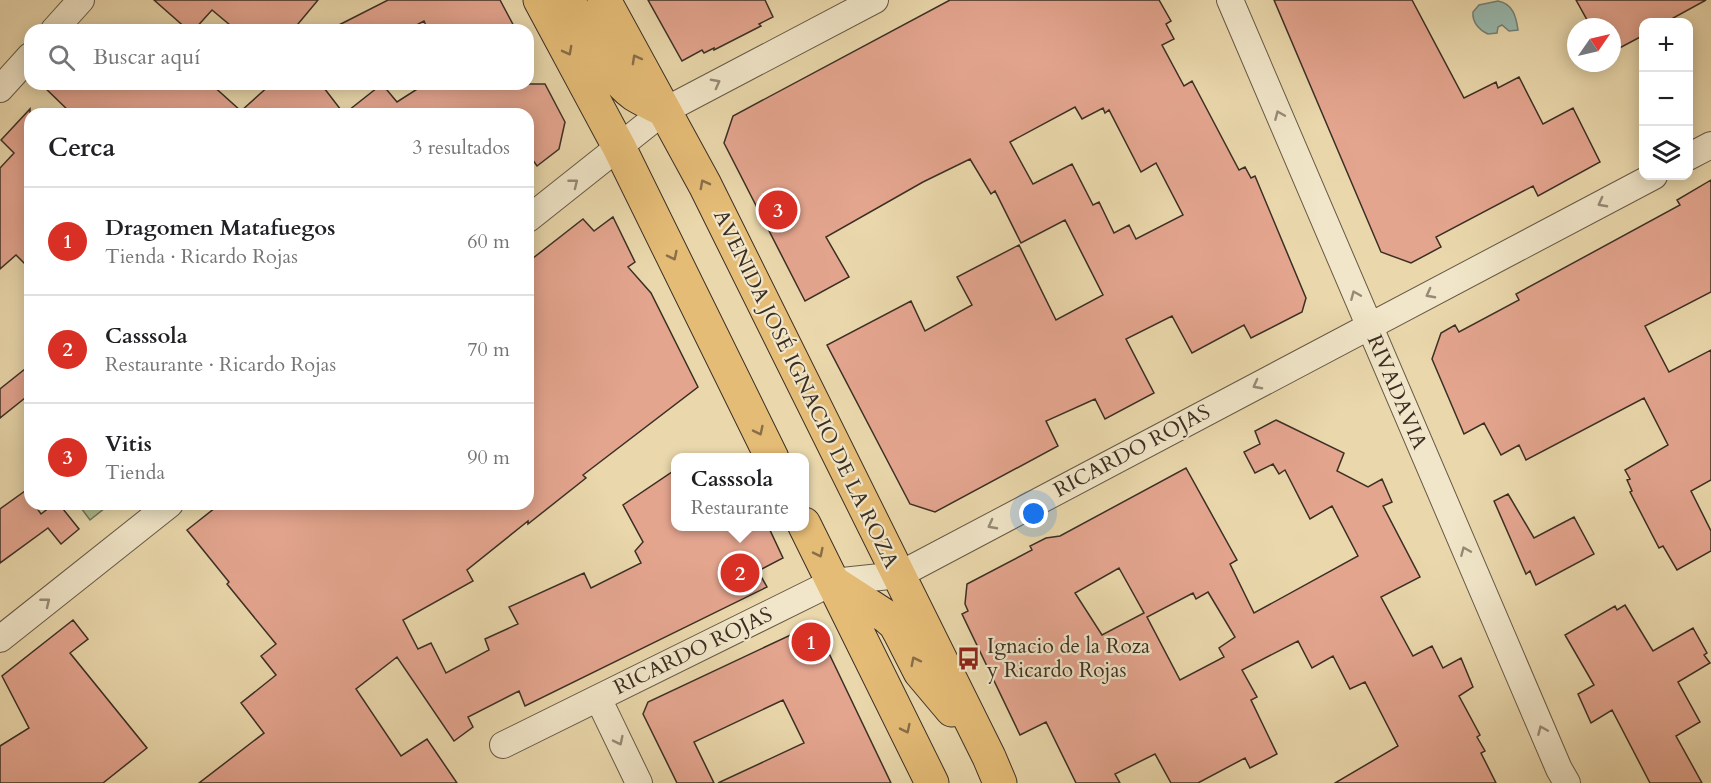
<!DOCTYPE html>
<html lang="es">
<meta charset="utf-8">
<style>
body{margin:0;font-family:Cardo,serif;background:#f6f6f6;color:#202124}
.controls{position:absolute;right:18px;top:18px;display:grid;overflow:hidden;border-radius:12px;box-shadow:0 3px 15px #0003}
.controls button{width:54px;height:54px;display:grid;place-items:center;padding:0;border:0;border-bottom:2px solid #e0e0e0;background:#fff;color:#202124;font:30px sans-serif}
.compass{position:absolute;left:1567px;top:18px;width:54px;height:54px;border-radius:50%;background:#fff;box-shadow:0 3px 15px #0003;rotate:56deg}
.you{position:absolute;left:1034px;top:514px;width:21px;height:21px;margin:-15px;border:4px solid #fff;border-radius:50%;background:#1a73e8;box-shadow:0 0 0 9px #1a73e833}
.badge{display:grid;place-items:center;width:39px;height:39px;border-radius:50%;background:#d93025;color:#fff;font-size:20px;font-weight:700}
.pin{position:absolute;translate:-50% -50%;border:3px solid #fff;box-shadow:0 2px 6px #0006}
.popup{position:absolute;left:671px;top:453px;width:138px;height:78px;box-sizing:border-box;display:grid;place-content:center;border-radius:12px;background:#fff;filter:drop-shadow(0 2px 4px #0005);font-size:20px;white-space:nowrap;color:#757577}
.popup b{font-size:22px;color:#202124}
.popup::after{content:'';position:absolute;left:50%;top:100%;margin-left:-12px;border:12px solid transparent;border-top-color:#fff}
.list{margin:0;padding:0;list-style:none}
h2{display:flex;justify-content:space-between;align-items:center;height:78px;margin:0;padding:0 24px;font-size:26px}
h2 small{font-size:20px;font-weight:400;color:#757577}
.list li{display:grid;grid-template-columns:39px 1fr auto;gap:18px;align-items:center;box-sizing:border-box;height:108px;padding:0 24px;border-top:2px solid #e0e0e0}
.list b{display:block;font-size:22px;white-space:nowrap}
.list p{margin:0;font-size:20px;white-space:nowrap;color:#757577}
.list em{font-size:20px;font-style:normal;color:#757577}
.icon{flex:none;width:33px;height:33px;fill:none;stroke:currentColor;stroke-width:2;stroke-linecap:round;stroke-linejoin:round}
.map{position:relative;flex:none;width:1711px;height:783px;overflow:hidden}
.search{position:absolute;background:#fff;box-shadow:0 3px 15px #0003;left:24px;top:24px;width:510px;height:66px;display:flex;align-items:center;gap:15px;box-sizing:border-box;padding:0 21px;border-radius:18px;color:#757577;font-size:22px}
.panel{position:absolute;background:#fff;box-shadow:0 3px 15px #0003;left:24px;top:108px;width:510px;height:402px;border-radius:18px}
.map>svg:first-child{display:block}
.green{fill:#b2bf8d;stroke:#767758;stroke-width:1.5}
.water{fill:#98b9af;stroke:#738277;stroke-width:1.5}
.building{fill:#e4a58f;stroke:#3b2f24;stroke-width:1.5;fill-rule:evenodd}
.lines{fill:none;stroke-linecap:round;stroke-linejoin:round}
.minor-casing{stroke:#675946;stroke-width:28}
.primary-casing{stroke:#3b2f24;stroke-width:35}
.minor{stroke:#f1e6c9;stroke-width:26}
.primary{stroke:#e5bc76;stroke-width:33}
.oneway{stroke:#886e49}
.oneway2{stroke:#968a76}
.labels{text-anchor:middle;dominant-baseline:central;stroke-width:4.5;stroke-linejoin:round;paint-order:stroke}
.street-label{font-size:21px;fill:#3b2f24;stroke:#f1e6c9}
.poi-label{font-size:21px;fill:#3b2f24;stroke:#f1e6c9;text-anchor:start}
</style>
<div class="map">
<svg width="1711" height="783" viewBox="0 0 1711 783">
<rect width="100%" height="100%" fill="#ead8ac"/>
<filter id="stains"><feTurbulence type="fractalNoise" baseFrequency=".00333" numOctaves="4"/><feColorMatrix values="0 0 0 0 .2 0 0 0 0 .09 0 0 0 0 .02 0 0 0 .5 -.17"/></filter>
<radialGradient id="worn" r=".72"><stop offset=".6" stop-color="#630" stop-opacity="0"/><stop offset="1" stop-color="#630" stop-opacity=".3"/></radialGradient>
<path class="green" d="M78 504H110L90 520Z"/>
<path class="water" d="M1498 1C1513 4 1516 16 1518 30L1509 31 1502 25 1498 27 1497 33 1488 34C1479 30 1472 22 1473 12L1479 5Z"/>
<path class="building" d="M154 0H318L293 30H236L212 10 194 30H188Z
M388 0H500L516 30H428L424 21 407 30H329Z
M648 0H765L773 17 759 24 761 26 714 50V48L704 53 702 50 682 61Z
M950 0H1159L1171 21 1166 24 1174 39 1162 45 1184 86 1192 81 1239 170 1245 167 1251 178 1255 176 1306 298 1302 312 1251 338 1244 325 1192 353 1172 316 1126 339 1154 393 1105 419 1095 399 1046 421 1058 446 935 512 910 504 827 345 911 301 925 331 972 305 957 277 1019 245 1056 320 1103 295 1065 220 1021 243 995 191 991 194 970 159 923 182 826 237 849 277 805 301 724 143 733 116ZM1075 107 1082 119 1103 108 1105 113 1109 110 1141 172 1156 163 1183 215 1136 239 1129 225 1114 233 1099 202 1093 205 1072 164 1033 184 1010 142Z
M1274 0H1412L1464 98 1496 82 1498 88 1519 77 1543 124 1573 108 1600 162 1538 196 1533 186 1436 237 1441 247 1411 263 1381 252Z
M1576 0H1706L1666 22H1644V35L1612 52V27H1591Z
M41 84H211L241 111 271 84H321L344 114 382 84 397 102 425 84H545L565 122 559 149 537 166 528 153V114H72Z
M30 109V269L16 255 0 269V168L14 153 1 140Z
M1711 180V292L1645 326 1669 372 1711 350V480L1691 491 1711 531V551L1677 570 1663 546 1659 548 1630 492 1632 491 1627 480 1630 479 1625 470 1668 445 1644 398 1526 460 1519 445 1501 455 1484 423 1464 434 1432 359 1441 333 1455 325 1459 332 1519 300 1516 294 1680 205 1677 200Z
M613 217 635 262 628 267 651 293 698 387 583 475 586 478 528 524V521L467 570 473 581 403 620 418 649 431 643 446 673 489 650 485 639 518 624 509 607 584 573 591 588 641 563 635 551 643 542 623 505 675 470V526H768L783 558 758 571 767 587 525 706 519 691 468 717 473 727 454 741 397 657 356 689 401 756 427 739 457 783H199L264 733 241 703 276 675 261 656 276 644 227 584 229 582 187 530 220 504H528V262L583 219 594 231Z
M30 365V394L0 418V389Z
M1276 420 1344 453 1337 471 1368 487 1382 479 1392 502 1383 506 1420 577 1381 597 1413 656 1432 646 1443 668 1461 658 1473 687 1459 696 1480 735 1477 737 1485 751 1481 753 1496 783H1335L1398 746 1365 682 1350 689 1333 656 1312 668 1298 641 1242 670 1257 697 1251 700 1277 754 1250 768 1245 758 1198 783H1171L1155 754 1115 774 1120 783H1076L1046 722 1020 735 962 614 968 611 965 604 967 584 1032 550 1030 546 1046 538 1060 536 1186 468 1237 560 1230 564 1254 613 1358 556 1332 506 1310 519 1285 470 1279 474 1273 464 1255 473 1244 452 1260 444 1255 431ZM1119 568 1144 613 1102 635 1075 593ZM1208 592 1235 637 1219 648 1224 657 1180 680 1147 617 1193 593 1196 599Z
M25 491 30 498V504H34L41 514 54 504H59L79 529 61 544 48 528 0 563V509Z
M1508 494 1534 538 1574 517 1594 554 1536 585 1530 571 1526 574 1494 501Z
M1625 605 1653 651 1693 628 1707 653 1704 655 1710 663 1678 682 1700 722 1676 736 1702 783H1650L1612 710 1591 723 1578 694 1594 685 1565 635 1615 606 1617 610Z
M73 620 88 639 70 653 147 748 103 783H0V746L29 728 2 676Z
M799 631 824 643 891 783H718L804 743 783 700 694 742 714 783H677L643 714 648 702Z"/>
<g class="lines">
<defs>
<path id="minor" d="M1230 0 1559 769 1567 783
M54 30 81 0
M0 89 30 56
M1688 157 1711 145
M528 219 664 111 875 0
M0 639 170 504
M598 698 639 783
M503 745 833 582 899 575 1654 176"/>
<path id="primary" d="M540 0 619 147 772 458
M567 0C589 32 603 72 635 95 643 100 652 104 660 108
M604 0 705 185 989 757 1000 783
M804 524 932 783
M833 582 887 617 895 624 900 633 920 672 952 710"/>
</defs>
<use href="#minor" class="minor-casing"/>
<use href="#primary" class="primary-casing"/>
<use href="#minor" class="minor"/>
<use href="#primary" class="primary"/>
</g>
<defs><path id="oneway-chevron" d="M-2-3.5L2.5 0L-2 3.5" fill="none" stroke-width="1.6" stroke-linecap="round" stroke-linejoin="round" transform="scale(1.5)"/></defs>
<g class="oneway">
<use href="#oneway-chevron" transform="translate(568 51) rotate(62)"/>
<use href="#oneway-chevron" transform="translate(636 59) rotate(-119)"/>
<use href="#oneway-chevron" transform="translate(704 184) rotate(-118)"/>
<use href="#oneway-chevron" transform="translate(673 256) rotate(64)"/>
<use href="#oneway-chevron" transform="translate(759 431) rotate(64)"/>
<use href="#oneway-chevron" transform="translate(819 553) rotate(64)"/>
<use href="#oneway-chevron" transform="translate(915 661) rotate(-117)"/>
<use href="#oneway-chevron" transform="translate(906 729) rotate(64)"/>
</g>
<g class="oneway2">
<use href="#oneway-chevron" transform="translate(716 83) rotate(-28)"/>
<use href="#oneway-chevron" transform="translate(1279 115) rotate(-113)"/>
<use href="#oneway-chevron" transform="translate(574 183) rotate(-38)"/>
<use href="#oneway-chevron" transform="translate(1602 203) rotate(152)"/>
<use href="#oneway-chevron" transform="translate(1430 294) rotate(152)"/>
<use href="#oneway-chevron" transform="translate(1355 295) rotate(-113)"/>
<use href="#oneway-chevron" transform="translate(1257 385) rotate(152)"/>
<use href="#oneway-chevron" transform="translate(992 525) rotate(152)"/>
<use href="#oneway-chevron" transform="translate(1465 551) rotate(-113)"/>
<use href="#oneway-chevron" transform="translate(46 602) rotate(-39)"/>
<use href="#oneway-chevron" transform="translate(1542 730) rotate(-113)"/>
<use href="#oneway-chevron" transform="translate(619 741) rotate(64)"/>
</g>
<defs>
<symbol id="bus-bare" viewBox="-9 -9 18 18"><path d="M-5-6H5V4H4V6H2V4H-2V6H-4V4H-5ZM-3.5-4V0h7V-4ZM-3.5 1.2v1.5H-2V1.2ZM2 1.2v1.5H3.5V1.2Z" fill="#8f2418" stroke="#f1e6c9" stroke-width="2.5" paint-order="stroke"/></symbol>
</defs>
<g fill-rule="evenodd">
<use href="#bus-bare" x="952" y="642" width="33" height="33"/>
</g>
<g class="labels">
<g class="street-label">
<text transform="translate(806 389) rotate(64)">AVENIDA JOSÉ IGNACIO DE LA ROZA</text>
<text transform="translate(1397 392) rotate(67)">RIVADAVIA</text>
<text transform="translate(1132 451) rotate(-28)">RICARDO ROJAS</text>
<text transform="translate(693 651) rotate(-26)">RICARDO ROJAS</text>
</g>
<g class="poi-label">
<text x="987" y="646">Ignacio de la Roza<tspan x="987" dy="24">y Ricardo Rojas</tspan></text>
</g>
</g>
<rect width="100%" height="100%" filter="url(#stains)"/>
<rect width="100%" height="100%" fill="url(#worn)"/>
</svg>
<div class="controls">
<button>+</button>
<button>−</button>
<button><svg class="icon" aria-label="layers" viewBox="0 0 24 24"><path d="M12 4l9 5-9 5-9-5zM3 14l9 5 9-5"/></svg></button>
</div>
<svg class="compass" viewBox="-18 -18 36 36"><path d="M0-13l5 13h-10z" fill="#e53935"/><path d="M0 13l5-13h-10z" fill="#757577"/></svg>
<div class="you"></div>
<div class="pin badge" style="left:811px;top:642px">1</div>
<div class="pin badge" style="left:740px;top:573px">2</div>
<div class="popup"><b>Casssola</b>Restaurante</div>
<div class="pin badge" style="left:778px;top:210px">3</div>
<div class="search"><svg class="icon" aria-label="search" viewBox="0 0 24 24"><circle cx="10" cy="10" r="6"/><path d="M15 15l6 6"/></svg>Buscar aquí</div>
<section class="panel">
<h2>Cerca<small>3 resultados</small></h2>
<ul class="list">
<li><span class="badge">1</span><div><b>Dragomen Matafuegos</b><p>Tienda · Ricardo Rojas</p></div><em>60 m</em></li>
<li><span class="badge">2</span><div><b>Casssola</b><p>Restaurante · Ricardo Rojas</p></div><em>70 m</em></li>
<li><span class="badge">3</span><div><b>Vitis</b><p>Tienda</p></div><em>90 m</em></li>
</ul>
</section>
</div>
